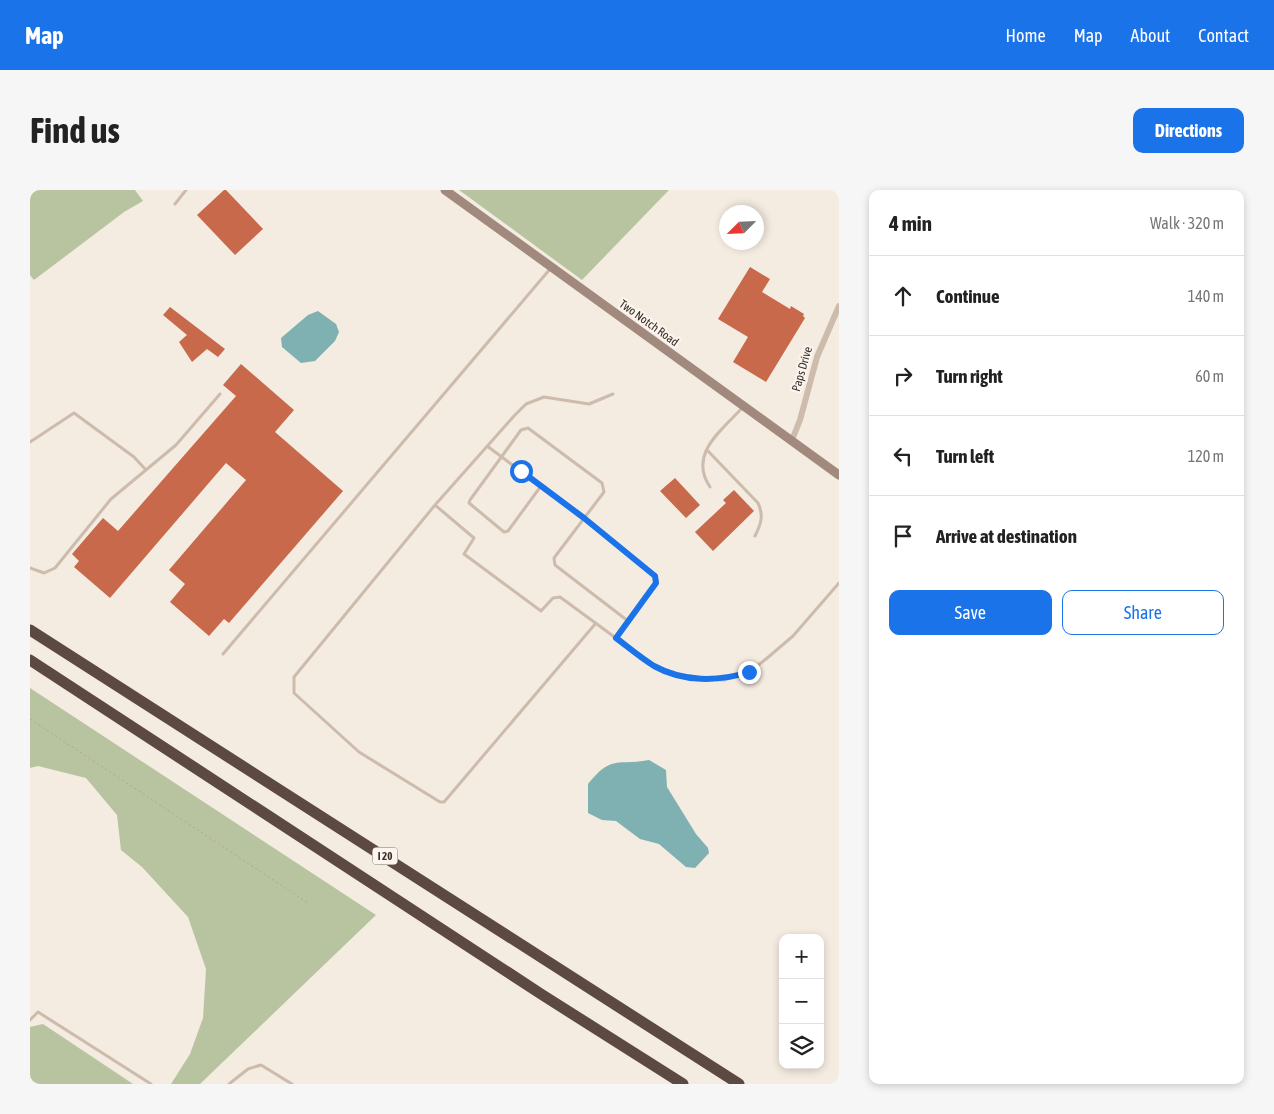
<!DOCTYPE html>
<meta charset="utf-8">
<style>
body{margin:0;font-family:"Asap Condensed",sans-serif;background:#f6f6f6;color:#222}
.controls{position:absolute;right:15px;bottom:15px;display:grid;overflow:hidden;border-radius:10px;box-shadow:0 2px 8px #0003}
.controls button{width:45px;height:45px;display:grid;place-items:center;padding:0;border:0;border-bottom:1px solid #e0e0e0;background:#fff;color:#222;font:25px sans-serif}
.compass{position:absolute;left:689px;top:15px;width:45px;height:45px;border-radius:50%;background:#fff;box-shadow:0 2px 8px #0003;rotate:246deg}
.stop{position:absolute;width:15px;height:15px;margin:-11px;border:4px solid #1a73e8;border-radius:50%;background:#fff}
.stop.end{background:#1a73e8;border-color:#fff;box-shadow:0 1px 5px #0008}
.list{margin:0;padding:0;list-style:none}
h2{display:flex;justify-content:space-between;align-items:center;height:65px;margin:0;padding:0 20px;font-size:21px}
h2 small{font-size:16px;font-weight:400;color:#767676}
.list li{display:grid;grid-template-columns:32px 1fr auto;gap:15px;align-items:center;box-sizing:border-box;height:80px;padding:0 20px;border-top:1px solid #e0e0e0}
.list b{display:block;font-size:19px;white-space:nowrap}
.list em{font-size:16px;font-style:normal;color:#767676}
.actions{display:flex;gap:10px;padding:15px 20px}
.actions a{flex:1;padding:11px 0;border:1px solid #1a73e8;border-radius:10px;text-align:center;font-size:18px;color:#1a73e8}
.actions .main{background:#1a73e8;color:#fff}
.icon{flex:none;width:28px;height:28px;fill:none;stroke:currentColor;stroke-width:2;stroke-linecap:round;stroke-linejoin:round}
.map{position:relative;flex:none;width:809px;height:894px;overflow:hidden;border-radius:10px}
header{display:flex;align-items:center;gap:30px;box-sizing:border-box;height:70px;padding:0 25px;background:#1a73e8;color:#fff}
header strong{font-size:24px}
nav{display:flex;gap:28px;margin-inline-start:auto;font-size:18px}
.intro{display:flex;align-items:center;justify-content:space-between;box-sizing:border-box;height:120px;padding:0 30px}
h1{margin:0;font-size:35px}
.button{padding:12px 22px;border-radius:10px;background:#1a73e8;color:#fff;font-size:18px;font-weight:700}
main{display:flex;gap:30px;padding:0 30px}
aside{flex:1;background:#fff;border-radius:10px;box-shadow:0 2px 8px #0003}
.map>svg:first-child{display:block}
.green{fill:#b8c4a0}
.water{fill:#7fb0b2}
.building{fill:#c8694b}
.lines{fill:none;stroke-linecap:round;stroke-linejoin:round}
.path{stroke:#b9a596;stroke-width:1;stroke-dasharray:2.5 2.5;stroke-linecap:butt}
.lane{stroke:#cdbbac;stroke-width:3}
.street{stroke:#cdbbac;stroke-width:6}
.secondary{stroke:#a18a7d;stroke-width:9}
.highway{stroke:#5c4a42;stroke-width:11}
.route{stroke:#1a73e8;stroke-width:6}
.labels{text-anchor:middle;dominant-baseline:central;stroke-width:4.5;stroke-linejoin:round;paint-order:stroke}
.shield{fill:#fbf5ee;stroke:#756b66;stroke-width:1}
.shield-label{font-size:11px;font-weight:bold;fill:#3b302b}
.street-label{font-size:12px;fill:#3b302b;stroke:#fbf5ee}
</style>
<header>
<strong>Map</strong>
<nav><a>Home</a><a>Map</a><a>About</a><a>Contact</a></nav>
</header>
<div class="intro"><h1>Find us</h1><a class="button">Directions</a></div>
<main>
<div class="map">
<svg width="809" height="894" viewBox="0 0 809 894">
<rect width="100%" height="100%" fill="#f4ebe1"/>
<path class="green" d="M0 0H105L113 11 94 22 4 90 0 85Z
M429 0H639L552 90Z
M0 498 346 725 170 894H141L160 864 173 828 176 779 158 727 112 677 91 660 87 625 56 588 8 576 0 578Z
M13 834 103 894H0V837Z"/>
<path class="water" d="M288 121 306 134 309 142 305 151 285 171 271 173 252 157 251 148 278 125Z
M619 570 636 580 637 597 666 644 678 658 679 663 665 678 656 677 629 654 610 649 586 631 572 630 558 623V594C582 564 588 576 619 570Z"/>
<path class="building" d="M194 0H196L233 39 205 65 167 25Z
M720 77 740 89 732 102 760 119 761 116 774 124 773 126 775 128 736 192 703 172 718 147 688 129Z
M140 117 195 159 188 167 177 159 162 172 149 152 157 145 133 125Z
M211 174 264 220 245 242 313 301 199 433 194 429 179 446 140 412 155 394 139 380 216 290 196 273 80 408 44 377 49 371 42 364 73 328 88 341 206 206 193 195Z
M645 288 670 315 656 328 630 301Z
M704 300 724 321 683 361 665 342 696 313 693 310Z"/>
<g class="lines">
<path class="path" d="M0 529 278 713"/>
<path class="lane" d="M145 14 156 0
M583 204 559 214 514 207 496 214 484 226 405 315 444 348 434 364 511 421 523 408 530 407 624 476 659 488 694 490 719 482 736 469 763 446 809 393
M0 252 44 223 104 267 116 280
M457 256C514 298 570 341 625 386L626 393 598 431 525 375 524 368 574 302 572 293 498 238 491 240 440 310 439 313 474 342 478 341 511 296
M677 260 728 313C734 326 731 334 725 346
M680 297C658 264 691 241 713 217
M405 315 264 487V503L329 562 410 612H414L566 433
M0 378 14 383 25 378 81 309 146 255 190 204
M586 448 598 431
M193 464 520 79
M0 830 8 822 121 894
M199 894 218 879 231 875 262 894"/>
<path class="street" d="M762 250 770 230 787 167 809 116"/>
<path class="secondary" d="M415 0 809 285"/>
<path class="highway" d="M0 440 709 894
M0 470 511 804 653 894"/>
</g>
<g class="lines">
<path class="route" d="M491 281 554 328 625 386 626 393 586 448C598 457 611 468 624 476 653 492 688 492 719 482"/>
</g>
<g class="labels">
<rect class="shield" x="342.5" y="657.5" width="25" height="17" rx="4"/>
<g class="shield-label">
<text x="355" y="666">I 20</text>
</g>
<g class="street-label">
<text transform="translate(619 133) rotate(36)">Two Notch Road</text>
<text transform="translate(772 179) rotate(-74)">Paps Drive</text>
</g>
</g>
</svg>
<div class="controls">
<button>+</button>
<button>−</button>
<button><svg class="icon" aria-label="layers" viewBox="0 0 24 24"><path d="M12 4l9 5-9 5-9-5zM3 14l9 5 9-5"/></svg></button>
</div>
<svg class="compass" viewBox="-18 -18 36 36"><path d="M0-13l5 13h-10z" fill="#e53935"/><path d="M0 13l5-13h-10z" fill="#767676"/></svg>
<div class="stop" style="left:491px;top:281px"></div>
<div class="stop end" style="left:719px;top:482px"></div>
</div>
<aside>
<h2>4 min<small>Walk · 320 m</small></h2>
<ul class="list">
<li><svg class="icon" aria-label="ahead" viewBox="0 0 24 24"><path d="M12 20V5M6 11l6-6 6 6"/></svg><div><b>Continue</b></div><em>140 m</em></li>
<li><svg class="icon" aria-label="right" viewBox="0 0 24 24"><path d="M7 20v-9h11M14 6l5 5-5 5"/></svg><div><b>Turn right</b></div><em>60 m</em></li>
<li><svg class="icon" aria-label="left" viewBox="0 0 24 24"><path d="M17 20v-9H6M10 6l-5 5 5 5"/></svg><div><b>Turn left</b></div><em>120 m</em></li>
<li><svg class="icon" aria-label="arrive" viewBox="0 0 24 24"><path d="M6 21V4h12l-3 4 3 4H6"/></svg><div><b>Arrive at destination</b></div></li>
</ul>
<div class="actions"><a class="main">Save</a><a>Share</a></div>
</aside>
</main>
